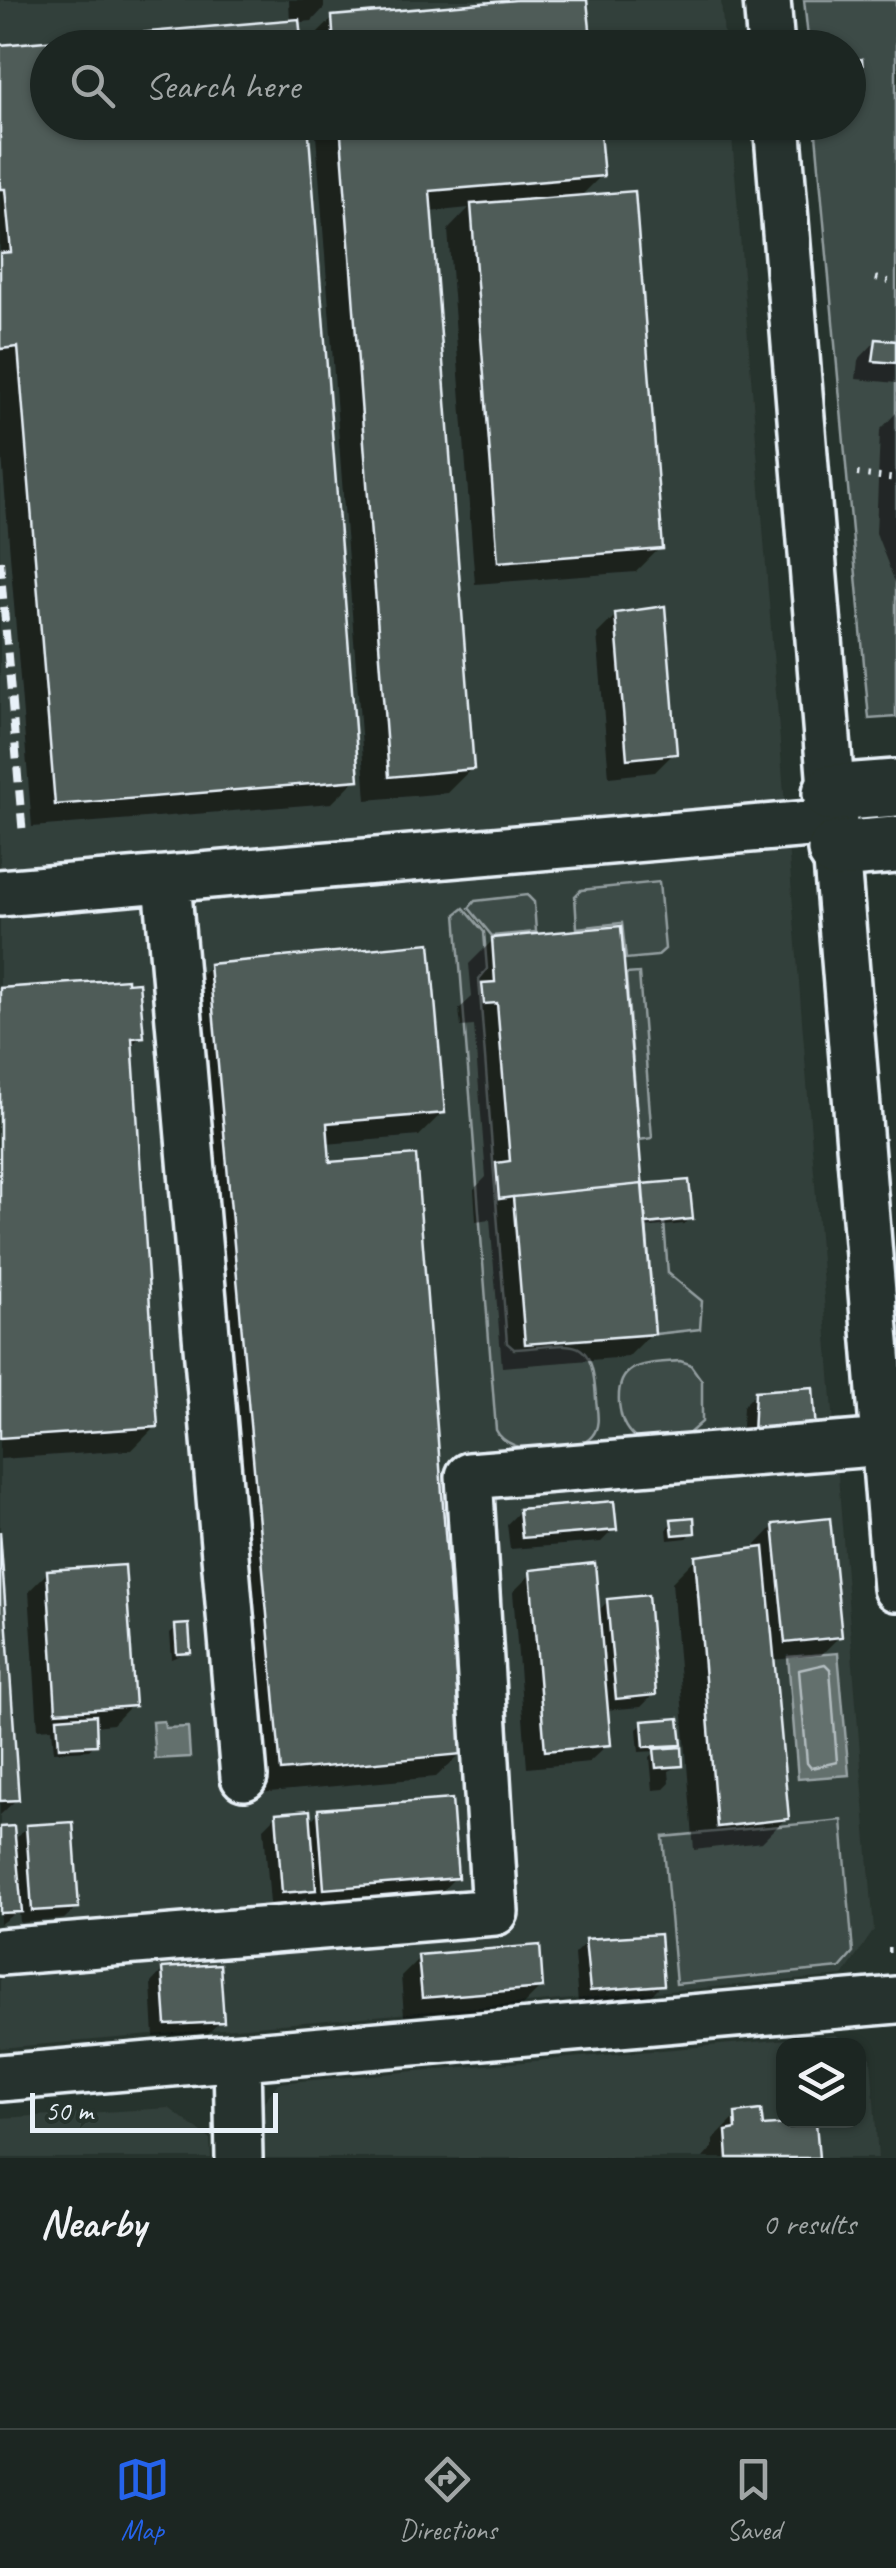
<!DOCTYPE html>
<style>
body{margin:0;font-family:Caveat,sans-serif;background:#29322f;color:#f1f3f6}
.controls{position:absolute;right:30px;bottom:30px;display:grid;overflow:hidden;border-radius:20px;box-shadow:0 2px 8px #0004}
.controls button{width:90px;height:90px;display:grid;place-items:center;padding:0;border:0;border-bottom:2px solid #3a4340;background:#1c2622;color:#f1f3f6;font:50px sans-serif}
.scale{position:absolute;left:30px;bottom:25px;width:248px;box-sizing:border-box;padding-left:10px;border:5px solid #e8f1f8;border-top:0;font-size:28px;line-height:35px;white-space:nowrap;color:#e8f1f8;-webkit-text-stroke:8px #26332d;paint-order:stroke}
.list{margin:0;padding:0;list-style:none}
h2{display:flex;justify-content:space-between;align-items:center;height:130px;margin:0;padding:0 40px;font-size:42px}
h2 small{font-size:32px;font-weight:400;color:#a0a5a5}
.icon{flex:none;width:55px;height:55px;fill:none;stroke:currentColor;stroke-width:2;stroke-linecap:round;stroke-linejoin:round}
.map{position:relative;flex:none;width:896px;height:2158px;overflow:hidden}
.search{position:absolute;background:#1c2622;box-shadow:0 2px 8px #0004;left:30px;right:30px;top:30px;height:110px;display:flex;align-items:center;gap:25px;box-sizing:border-box;padding:0 35px;border-radius:55px;color:#a0a5a5;font-size:38px}
.sheet{height:270px;background:#1c2622}
nav{display:flex;justify-content:space-around;align-items:center;box-sizing:border-box;height:140px;border-top:2px solid #3a4340;background:#1c2622;font-size:28px;color:#a0a5a5}
nav a{display:grid;justify-items:center;gap:5px}
nav .on{color:#2563eb}
.map>svg:first-child{display:block}
.built{fill:#333f3a}
.green{fill:#3e4b47;stroke:#939ea0;stroke-width:2.5}
.water{fill:#636f6d;stroke:#98a3a5;stroke-width:2.5}
.shadow{fill:#0007}
.lines{fill:none;stroke-linecap:round;stroke-linejoin:round}
.shore{stroke:#b3bdc0;stroke-width:2.5}
.building{fill:#505c59;stroke:#e8f1f8;stroke-width:2.5}
.minor-casing{stroke:#e8f1f8;stroke-width:52}
.major-casing{stroke:#e8f1f8;stroke-width:62}
.path{stroke:#e8f1f8;stroke-width:6;stroke-dasharray:2.5 8;stroke-linecap:butt}
.minor{stroke:#26332d;stroke-width:45}
.major{stroke:#26332d;stroke-width:55}
.rail{stroke:#e8f1f8;stroke-width:8;stroke-dasharray:15 8;stroke-linecap:butt}
</style>
<div class="map">
<svg width="896" height="2158" viewBox="0 0 896 2158">
<rect width="100%" height="100%" fill="#26332d"/>
<filter id="ink" filterUnits="userSpaceOnUse"><feTurbulence type="fractalNoise" baseFrequency=".01" numOctaves="2"/><feDisplacementMap in="SourceGraphic" scale="20" xChannelSelector="R" yChannelSelector="G"/><feConvolveMatrix kernelMatrix="1 2 1 2 8 2 1 2 1" color-interpolation-filters="sRGB"/></filter>
<g filter="url(#ink)">
<path class="built" d="M0 0H721L725 47 48 48V122L731 123 874 1930 843 1976 0 2048Z
M836 2035 851 2045 784 2046V2120H858L859 2050 871 2058 878 2158H259L255 2113 278 2083Z
M169 2108 210 2139 211 2158H0V2118Z"/>
<path class="green" d="M804 0H896V717L869 719 815 123 848 122V48L809 47Z
M659 882 665 949 657 956 626 959 622 923 577 928 575 896 581 890Z
M527 895 534 902 536 932 492 936 469 908 475 901Z
M464 908 484 932 487 969 479 979 507 1343 514 1349C572 1346 592 1329 596 1399 597 1411 601 1426 592 1436 578 1455 509 1458 496 1430L456 914Z
M639 973 652 1138 639 1140 626 974Z
M664 1222 668 1273 702 1301 700 1329 655 1334 646 1224Z
M680 1361 690 1364 702 1381V1422L686 1436 635 1438C623 1427 621 1418 619 1403 616 1361 647 1364 680 1361Z
M842 1820 853 1953 840 1968 676 1984 663 1837Z"/>
<path class="water" d="M838 1653 849 1775 798 1779 788 1657Z
M164 1721 165 1728 188 1727 190 1757 155 1759 152 1722Z"/>
<path class="shadow" d="M289 0H324V8L312 21 48 48V122L356 779 332 803 32 827 0 431V48L290 22Z
M545 0H585L589 48H309V42L333 18Z
M315 122H597L602 175 579 198 660 548 636 572 475 584 448 230 469 208 429 212 471 769 447 793 366 800Z
M876 341 896 343V383L856 379 858 360Z
M896 413V585L876 533 880 430Z
M616 615 674 753 655 772 609 777 597 634Z
M493 940 640 1187 690 1218 684 1224 643 1228 652 1333 628 1357 502 1367 490 1219 476 1221 474 1189 486 1177 474 1026 461 1027 459 1009 472 997 469 964Z
M210 966 443 1112 419 1136 326 1144 456 1704 471 1744 436 1777 258 1793 186 990Z
M0 991 141 1036 130 1047 156 1426 132 1450 0 1459Z
M756 1393 814 1431 741 1448 743 1406Z
M520 1511 614 1529 601 1542 510 1549 507 1524Z
M672 1522 693 1532 687 1538 668 1540 667 1528Z
M774 1526 840 1636 821 1655 772 1660 786 1818 762 1842 694 1850 672 1582 696 1558 756 1551V1545Z
M0 1566 17 1799 0 1815Z
M48 1572 132 1705 113 1724 94 1726 95 1744 89 1750 54 1752 52 1728 38 1729 29 1591Z
M532 1573 597 1612 608 1601 654 1694 641 1707 605 1710 608 1744 589 1762 527 1768 513 1592Z
M176 1628 189 1652 172 1659 170 1633Z
M643 1724 679 1744 673 1750 680 1765 669 1771 670 1783 664 1789 653 1790 650 1757 656 1751 639 1752 637 1729Z
M319 1812 456 1877 437 1896 306 1906V1897L301 1901 270 1904 264 1828 277 1815 308 1823Z
M27 1827 77 1907 64 1919 20 1923 19 1910 0 1924V1829L13 1841Z
M586 1942 662 1984 649 1997 578 2003 574 1954Z
M420 1957 541 1987 522 2006 404 2016 401 1976Z
M163 1970 221 2021 208 2033 154 2037 151 1983Z
M737 2116 761 2129 816 2158H703L713 2147V2140Z"/>
<g class="lines">
<path class="shore" d="M825 1664 830 1669 837 1762 811 1768 807 1763 799 1670Z"/>
</g>
<path class="building" d="M516 0H587L592 48H334L332 16Z
M299 19 302 48H48V122H308L359 780 55 805 18 347 0 349V253L11 252 5 189H0V45Z
M862 59 865 90 848 91V61Z
M340 122H599L604 176 430 191 474 769 389 777Z
M635 191 663 549 498 562 471 204Z
M876 339 896 341V363L873 361Z
M665 606 677 754 627 759 615 613Z
M621 926 655 1334 525 1344 513 1197 499 1199 496 1163 510 1161 497 1003 484 1004 482 983 495 982 492 938Z
M430 943 445 1113 327 1123 330 1162 416 1155 458 1701 471 1700 474 1745 462 1746 463 1754 281 1771 209 964Z
M127 979V983L139 982 144 1037 132 1038 158 1427 0 1438V988Z
M689 1180 693 1219 646 1224 642 1184Z
M642 1184 655 1334 525 1344 513 1197Z
M813 1387 816 1432 753 1436 755 1391Z
M614 1501 617 1530 522 1538 519 1509Z
M694 1517 695 1533 673 1535 671 1519Z
M830 1518 842 1637 785 1643 773 1524Z
M0 1531 19 1800 0 1801Z
M764 1547 789 1819 717 1827 695 1556Z
M595 1563 611 1745 545 1751 530 1570Z
M125 1565 135 1706 56 1712 47 1570Z
M648 1595 656 1695 616 1699 607 1599Z
M189 1624 191 1653 177 1654 175 1625Z
M96 1715 97 1745 59 1747 57 1718Z
M679 1718 682 1745 644 1747 642 1721Z
M682 1747 683 1766 656 1768 654 1749Z
M452 1799 458 1878 324 1889 318 1809Z
M310 1810 316 1890 282 1893 276 1813Z
M73 1822 79 1908 32 1911 26 1825Z
M14 1826 22 1912 0 1913V1827Z
M660 1934 664 1985 590 1991 585 1939Z
M540 1945 543 1988 422 1998 418 1955Z
M220 1964 224 2022 166 2025 162 1968Z
M761 2110 763 2126 816 2122 819 2158H728L726 2131 736 2129 735 2113Z"/>
<g class="lines">
<defs>
<path id="minor" d="M767 0 771 48
M777 122 896 1588
M167 881 244 1777
M0 893 833 822
M0 1952 495 1912 469 1476 885 1442
M237 2058 239 2158
M0 2078 896 2000"/>
<path id="major" d="M831 793 896 788
M836 850 896 845"/>
</defs>
<use href="#minor" class="minor-casing"/>
<use href="#major" class="major-casing"/>
<path class="path" d="M876 278 892 282
M857 474 896 479
M888 1950H896"/>
<use href="#minor" class="minor"/>
<use href="#major" class="major"/>
<path class="rail" d="M0 561 23 836"/>
</g>
</g>
</svg>
<div class="controls">
<button><svg class="icon" aria-label="layers" viewBox="0 0 24 24"><path d="M12 4l9 5-9 5-9-5zM3 14l9 5 9-5"/></svg></button>
</div>
<div class="scale">50 m</div>
<div class="search"><svg class="icon" aria-label="search" viewBox="0 0 24 24"><circle cx="10" cy="10" r="6"/><path d="M15 15l6 6"/></svg>Search here</div>
</div>
<section class="sheet">
<h2>Nearby<small>0 results</small></h2>
<ul class="list">
</ul>
</section>
<nav>
<a class="on"><svg class="icon" aria-label="map" viewBox="0 0 24 24"><path d="M3 6l6-2 6 2 6-2v14l-6 2-6-2-6 2zM9 4v14M15 6v14"/></svg>Map</a>
<a><svg class="icon" aria-label="directions" viewBox="0 0 24 24"><path d="M12 3l9 9-9 9-9-9zM9 14v-3h6M13 9l2 2-2 2"/></svg>Directions</a>
<a><svg class="icon" aria-label="saved" viewBox="0 0 24 24"><path d="M7 4h10v16l-5-4-5 4z"/></svg>Saved</a>
</nav>
